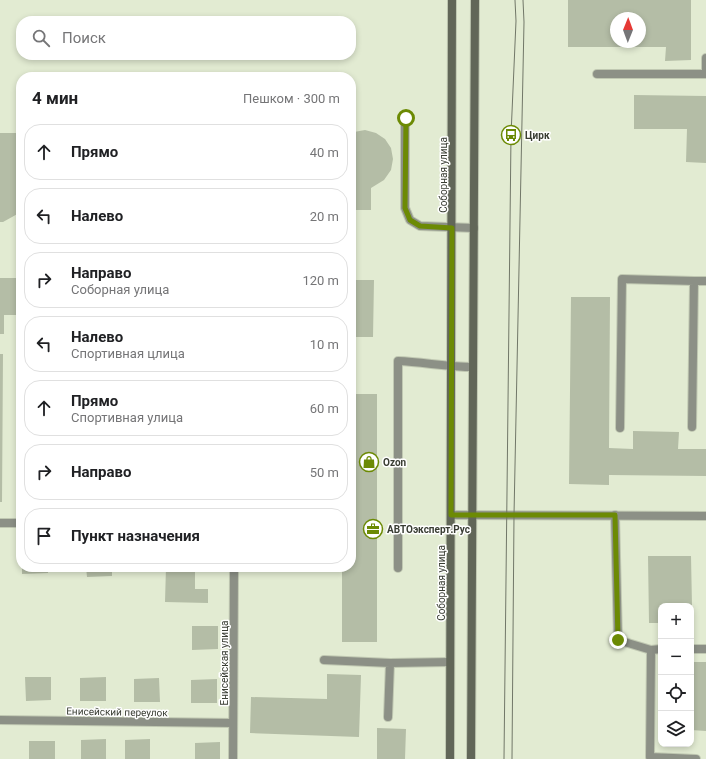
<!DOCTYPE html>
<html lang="ru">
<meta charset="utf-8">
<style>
body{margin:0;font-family:Roboto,sans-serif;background:#f6f6f6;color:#202124}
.controls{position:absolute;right:12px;bottom:12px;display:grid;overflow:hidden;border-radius:8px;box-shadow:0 2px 6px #0003}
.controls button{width:36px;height:36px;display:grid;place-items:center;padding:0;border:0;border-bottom:1px solid #e0e0e0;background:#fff;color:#202124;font:20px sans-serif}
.compass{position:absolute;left:610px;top:12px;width:36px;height:36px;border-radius:50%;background:#fff;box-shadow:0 2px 6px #0003;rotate:1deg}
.stop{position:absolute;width:12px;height:12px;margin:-9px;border:3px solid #6c8a04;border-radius:50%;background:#fff}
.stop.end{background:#6c8a04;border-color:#fff;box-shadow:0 1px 4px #0008}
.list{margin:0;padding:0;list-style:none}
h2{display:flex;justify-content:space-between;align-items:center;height:52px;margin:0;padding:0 16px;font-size:17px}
h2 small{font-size:13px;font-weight:400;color:#757577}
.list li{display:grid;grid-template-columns:26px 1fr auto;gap:12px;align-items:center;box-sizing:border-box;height:56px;margin:0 8px 8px;padding:0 8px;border:1px solid #e0e0e0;border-radius:16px}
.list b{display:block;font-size:15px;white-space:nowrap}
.list p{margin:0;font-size:13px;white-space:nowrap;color:#757577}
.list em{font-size:13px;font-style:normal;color:#757577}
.icon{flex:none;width:22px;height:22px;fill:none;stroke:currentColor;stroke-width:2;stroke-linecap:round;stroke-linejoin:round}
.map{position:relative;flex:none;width:706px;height:759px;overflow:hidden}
.search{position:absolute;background:#fff;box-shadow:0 2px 6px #0003;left:16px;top:16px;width:340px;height:44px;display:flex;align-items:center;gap:10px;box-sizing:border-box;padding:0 14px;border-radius:16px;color:#757577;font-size:15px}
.panel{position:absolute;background:#fff;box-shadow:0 2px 6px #0003;left:16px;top:72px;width:340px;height:500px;border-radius:16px}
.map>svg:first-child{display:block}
.building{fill:#b4bda6;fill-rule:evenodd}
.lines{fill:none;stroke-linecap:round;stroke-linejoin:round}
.service-casing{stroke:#c0c8b2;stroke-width:10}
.minor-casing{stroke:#c0c8b2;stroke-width:10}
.secondary-casing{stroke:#c0c8b2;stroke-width:10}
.service{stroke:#8c9086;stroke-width:8}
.minor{stroke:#8c9086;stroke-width:8}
.secondary{stroke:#616658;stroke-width:8}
.tram{stroke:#717768;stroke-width:1}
.route{stroke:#6c8a04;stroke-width:5}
.labels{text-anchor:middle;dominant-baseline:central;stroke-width:3;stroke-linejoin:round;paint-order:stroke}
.poi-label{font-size:10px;font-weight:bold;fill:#393d33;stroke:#fff;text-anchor:start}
.street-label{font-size:10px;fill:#393d33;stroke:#fff}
</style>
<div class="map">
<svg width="706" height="759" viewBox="0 0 706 759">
<rect width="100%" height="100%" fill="#e2ebd2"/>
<path class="building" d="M568 0H691V60L665 61 666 47H568ZM616 18H640V42H616Z
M634 95 706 96V163L686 162 687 129H634Z
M365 130 376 133 385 139 391 148 393 159 391 170 384 180 371 188V210H351V134L354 132Z
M0 133H21V212L3 222H0Z
M0 278H21V315H4V334H0Z
M351 280H374L373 337H351Z
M571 297H610L609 448 633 449V431L679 432 678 449H706V476L609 475V485L569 484Z
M0 354H3L2 502H0Z
M351 394H377V642H342V567H351Z
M648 556H691L692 606H661V623H649Z
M22 567H48V573L22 574Z
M86 567H112V576L87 577Z
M166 567H195V589H208V603L165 602Z
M192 626H218V649L192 650Z
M691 662H706V731L691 730Z
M327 674 361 675 359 737 250 733 251 697 327 699Z
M25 677H51V700L26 701Z
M106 677V701H80V678Z
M159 678 160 702H134V679Z
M217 679V703H191V680Z
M377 728 406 729 405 759H377Z
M106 739V759H81V740Z
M150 739V759H125V740Z
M29 741H55V759H29Z
M220 742V759H195V743Z"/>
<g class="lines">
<defs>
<path id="service" d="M597 74H706V58
M405 118V208L410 220 420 226 474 228
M692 427 694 281H706
M620 428 622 279 694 281
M615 515 618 640 651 650 661 649
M398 568V361C423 362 448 367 473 367
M691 649H706
M651 650 650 757 696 759
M324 660 390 663 450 662
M388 717 390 663
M0 720 233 723
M233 759 234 567"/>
<path id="minor" d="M451 515 706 516
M0 523H21"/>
<path id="secondary" d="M450 759 452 0
M471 759 475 0"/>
</defs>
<use href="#service" class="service-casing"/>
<use href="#minor" class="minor-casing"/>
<use href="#secondary" class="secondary-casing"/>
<use href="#service" class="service"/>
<use href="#minor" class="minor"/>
<use href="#secondary" class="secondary"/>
<path class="tram" d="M504 759 511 135 516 21 515 0
M512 759 514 515 524 22 523 0"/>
</g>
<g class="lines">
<path class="route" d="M406 118 405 208 410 220 420 226 452 228 451 515H615L618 640"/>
</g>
<defs>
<symbol id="bus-ring" viewBox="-11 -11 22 22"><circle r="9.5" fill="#fff" stroke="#6c8a04" stroke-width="1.5"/><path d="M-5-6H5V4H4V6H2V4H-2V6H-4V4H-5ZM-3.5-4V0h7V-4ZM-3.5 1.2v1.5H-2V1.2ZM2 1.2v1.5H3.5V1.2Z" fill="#6c8a04"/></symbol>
<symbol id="shop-ring" viewBox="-11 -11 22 22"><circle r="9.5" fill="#fff" stroke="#6c8a04" stroke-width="1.5"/><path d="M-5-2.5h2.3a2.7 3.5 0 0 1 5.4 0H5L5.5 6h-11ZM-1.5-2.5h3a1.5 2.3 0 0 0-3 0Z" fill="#6c8a04"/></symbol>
<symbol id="office-ring" viewBox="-11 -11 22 22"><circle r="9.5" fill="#fff" stroke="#6c8a04" stroke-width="1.5"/><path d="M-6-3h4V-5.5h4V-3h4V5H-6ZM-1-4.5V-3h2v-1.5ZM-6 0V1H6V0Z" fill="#6c8a04"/></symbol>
</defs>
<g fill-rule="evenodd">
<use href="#bus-ring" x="500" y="124" width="22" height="22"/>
<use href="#shop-ring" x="358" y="451" width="22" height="22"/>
<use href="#office-ring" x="362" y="518" width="22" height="22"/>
</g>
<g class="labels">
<g class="poi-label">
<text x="525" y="135">Цирк</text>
<text x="383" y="462">Ozon</text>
<text x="387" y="529">АВТОэксперт.Рус</text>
</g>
<g class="street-label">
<text transform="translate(443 175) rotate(-90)">Соборная улица</text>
<text transform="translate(441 583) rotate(-90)">Соборная улица</text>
<text transform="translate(224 663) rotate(-90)">Енисейская улица</text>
<text transform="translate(117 712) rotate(1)">Енисейский переулок</text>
</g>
</g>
</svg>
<div class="controls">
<button>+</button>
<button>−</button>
<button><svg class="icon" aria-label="locate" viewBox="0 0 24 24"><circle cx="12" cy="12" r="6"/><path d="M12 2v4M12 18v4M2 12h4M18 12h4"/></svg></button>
<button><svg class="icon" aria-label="layers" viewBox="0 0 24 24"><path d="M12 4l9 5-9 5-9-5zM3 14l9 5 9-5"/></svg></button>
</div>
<svg class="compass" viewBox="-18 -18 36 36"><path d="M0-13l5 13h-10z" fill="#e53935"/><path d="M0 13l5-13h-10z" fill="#757577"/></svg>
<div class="stop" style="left:406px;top:118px"></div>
<div class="stop end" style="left:618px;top:640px"></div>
<div class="search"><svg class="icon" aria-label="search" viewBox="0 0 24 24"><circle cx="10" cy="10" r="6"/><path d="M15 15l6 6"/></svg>Поиск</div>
<section class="panel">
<h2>4 мин<small>Пешком · 300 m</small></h2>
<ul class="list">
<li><svg class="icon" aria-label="ahead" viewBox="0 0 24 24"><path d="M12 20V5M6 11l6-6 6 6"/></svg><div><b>Прямо</b></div><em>40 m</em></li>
<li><svg class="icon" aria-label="left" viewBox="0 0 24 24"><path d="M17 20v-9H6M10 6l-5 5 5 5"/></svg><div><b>Налево</b></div><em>20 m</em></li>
<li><svg class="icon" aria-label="right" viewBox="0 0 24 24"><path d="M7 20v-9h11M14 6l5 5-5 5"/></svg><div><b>Направо</b><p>Соборная улица</p></div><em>120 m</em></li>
<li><svg class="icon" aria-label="left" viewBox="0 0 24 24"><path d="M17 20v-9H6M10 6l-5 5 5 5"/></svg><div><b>Налево</b><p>Спортивная цлица</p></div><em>10 m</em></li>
<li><svg class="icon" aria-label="ahead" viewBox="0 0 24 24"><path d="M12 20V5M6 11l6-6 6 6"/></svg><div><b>Прямо</b><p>Спортивная улица</p></div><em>60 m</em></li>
<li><svg class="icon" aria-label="right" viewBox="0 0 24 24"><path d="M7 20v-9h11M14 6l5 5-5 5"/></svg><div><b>Направо</b></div><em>50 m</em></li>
<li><svg class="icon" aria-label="arrive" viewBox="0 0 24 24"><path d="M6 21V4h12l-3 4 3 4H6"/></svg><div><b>Пункт назначения</b></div></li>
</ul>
</section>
</div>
